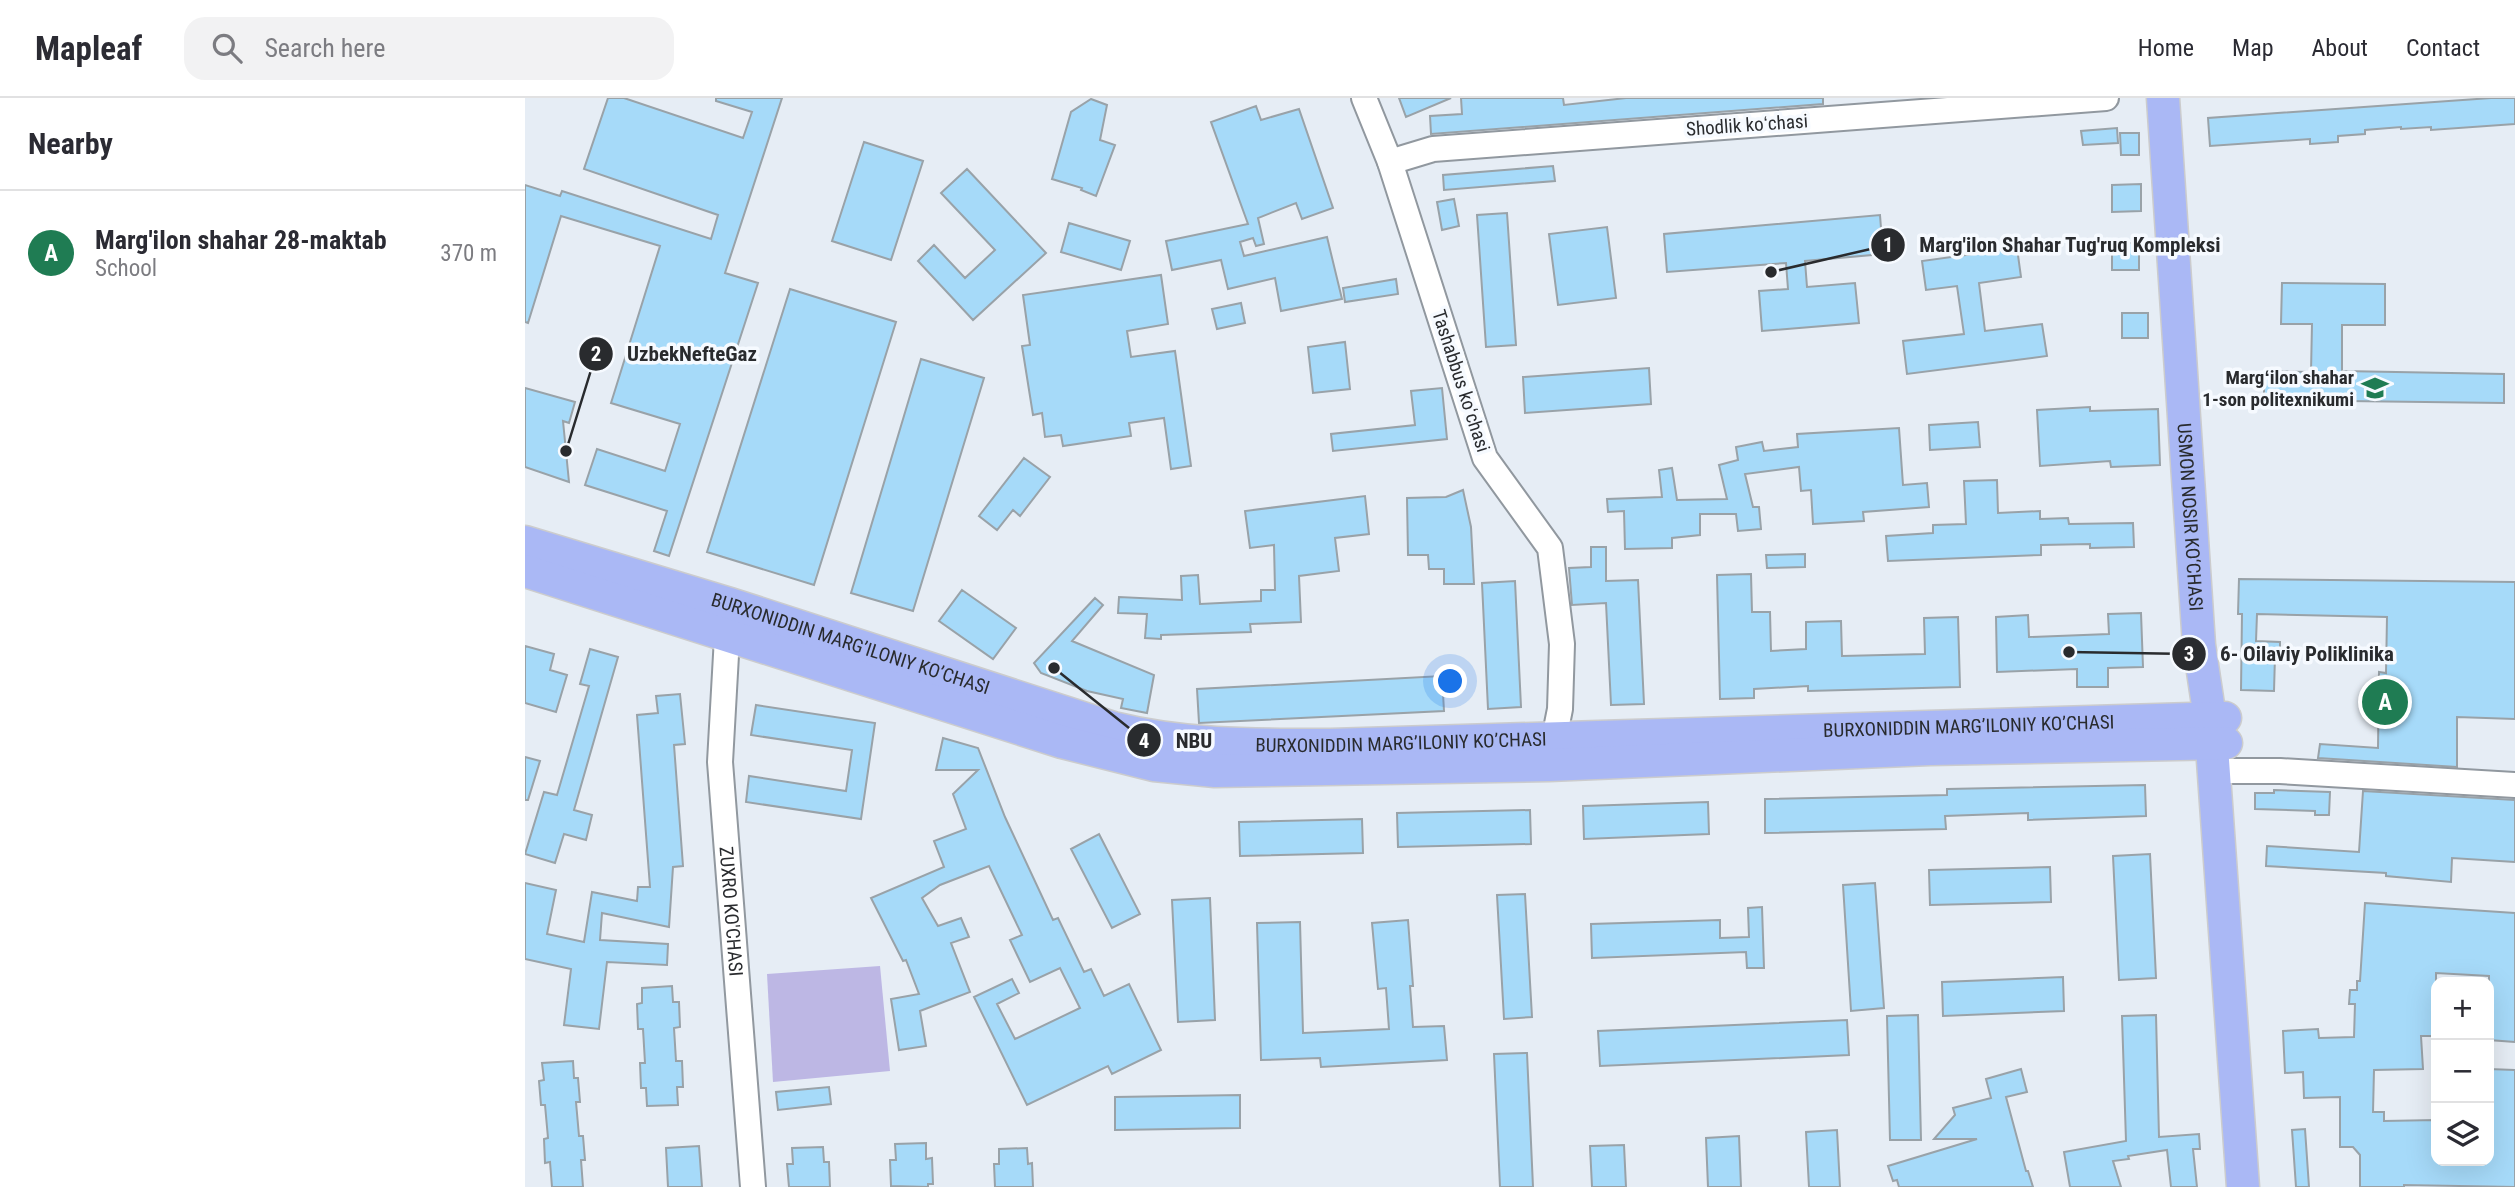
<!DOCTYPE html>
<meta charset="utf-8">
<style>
body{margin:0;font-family:"Roboto Condensed",sans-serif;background:#f2f2f3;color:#2b2b33}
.controls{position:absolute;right:21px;bottom:21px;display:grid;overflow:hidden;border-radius:14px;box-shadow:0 7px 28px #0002}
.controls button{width:63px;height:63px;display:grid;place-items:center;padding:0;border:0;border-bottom:2px solid #e1e1e2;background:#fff;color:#2b2b33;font:35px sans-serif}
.you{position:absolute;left:926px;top:584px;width:24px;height:24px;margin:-18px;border:5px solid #fff;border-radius:50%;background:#1a73e8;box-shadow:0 0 0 10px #1a73e833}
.badge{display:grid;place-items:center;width:46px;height:46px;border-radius:50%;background:#1f7c53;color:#fff;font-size:23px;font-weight:700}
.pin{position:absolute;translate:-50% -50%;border:4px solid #fff;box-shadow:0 2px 7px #0006}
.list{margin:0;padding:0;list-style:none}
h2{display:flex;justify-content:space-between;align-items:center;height:91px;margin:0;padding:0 28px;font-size:30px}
h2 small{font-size:23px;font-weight:400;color:#7c7c81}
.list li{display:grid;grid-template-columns:46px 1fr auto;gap:21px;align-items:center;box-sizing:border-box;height:126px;padding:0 28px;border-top:2px solid #e1e1e2}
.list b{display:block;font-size:26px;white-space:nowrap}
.list p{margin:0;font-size:23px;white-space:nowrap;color:#7c7c81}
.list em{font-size:23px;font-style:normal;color:#7c7c81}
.icon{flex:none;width:38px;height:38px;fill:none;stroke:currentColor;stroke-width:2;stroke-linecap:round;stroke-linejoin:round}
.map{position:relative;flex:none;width:1990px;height:1089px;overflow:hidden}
header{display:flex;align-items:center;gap:42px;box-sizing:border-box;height:98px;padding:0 35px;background:#fff;border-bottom:2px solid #e1e1e2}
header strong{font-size:33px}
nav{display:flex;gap:38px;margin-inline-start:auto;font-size:24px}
.search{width:490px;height:63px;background:#f2f2f3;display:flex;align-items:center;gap:18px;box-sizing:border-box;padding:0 24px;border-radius:21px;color:#7c7c81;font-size:26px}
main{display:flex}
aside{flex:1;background:#fff}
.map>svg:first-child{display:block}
.green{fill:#bdb7e4}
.building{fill:#a6daf9;stroke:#99a2a8;stroke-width:2}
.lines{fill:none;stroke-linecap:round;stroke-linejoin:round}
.minor-casing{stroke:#91989f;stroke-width:28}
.major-casing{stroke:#cccccd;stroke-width:35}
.minor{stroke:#fff;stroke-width:24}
.major{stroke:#aab8f5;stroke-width:32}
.labels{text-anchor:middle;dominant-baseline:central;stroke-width:7;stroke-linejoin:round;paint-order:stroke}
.street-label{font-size:19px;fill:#292b2e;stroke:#f6faff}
.poi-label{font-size:19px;font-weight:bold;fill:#292b2e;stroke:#f6faff;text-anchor:end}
.leader{fill:none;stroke:#292b2e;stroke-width:2.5}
.callout-dot{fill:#292b2e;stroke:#f6faff;stroke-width:2.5}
.mark-label{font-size:21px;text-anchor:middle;font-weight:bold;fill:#fff}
.callout-label{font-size:21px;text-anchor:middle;font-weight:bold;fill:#292b2e;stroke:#f6faff;stroke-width:7;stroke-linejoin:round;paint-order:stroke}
</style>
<header>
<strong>Mapleaf</strong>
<div class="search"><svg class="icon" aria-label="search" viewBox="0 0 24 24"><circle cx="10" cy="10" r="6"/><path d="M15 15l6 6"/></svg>Search here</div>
<nav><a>Home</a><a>Map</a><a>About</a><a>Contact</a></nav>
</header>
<main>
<aside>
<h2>Nearby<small></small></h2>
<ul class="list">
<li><span class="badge">A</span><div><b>Marg'ilon shahar 28-maktab</b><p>School</p></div><em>370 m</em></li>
</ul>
</aside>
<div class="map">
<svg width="1990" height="1089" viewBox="0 0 1990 1089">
<rect width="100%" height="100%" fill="#e6edf5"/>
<path class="green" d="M355 868 365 973 248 984 242 876Z"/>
<path class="building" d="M83 0H99L218 40 227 14 191 3V0H257L200 175 233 185 144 458 129 453 142 413 60 387 72 351 140 373 155 326 86 305 135 148 36 118 3 225 0 224V87L35 98 37 93 186 141 193 117 59 71Z
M874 0H926L881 19Z
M936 0H1038L1039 7 1101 0H1298V6L906 36 905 18 937 16Z
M1966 0H1990V26L1906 32V29L1876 31V29L1840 32V36L1813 38V44L1785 46V41L1685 48 1683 20Z
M566 1 582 7 575 42 590 47 571 98 556 92 557 90 527 81 546 14Z
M731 8 736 22 774 11 808 110 777 121 771 105 733 120 739 146 731 148 728 140 715 144 719 158 802 139 817 201 756 213 750 180 703 191 696 162 647 172 641 143 723 126 686 24Z
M1592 30 1593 45 1558 47 1556 33Z
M1595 35H1614V57H1596Z
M339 44 398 63 366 162 307 143Z
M1028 68 1030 83 919 92 918 77Z
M442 71 521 155 448 222 393 163 409 147 440 180 470 152 416 95Z
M1616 86V113L1587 114V87Z
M929 101 934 128 917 132 912 104Z
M982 115 991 247 961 249 952 117Z
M1355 117 1358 156 1280 163 1282 189 1330 185 1334 225 1237 233 1234 193 1263 191 1261 165 1142 174 1139 136Z
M544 125 605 143 596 172 536 154Z
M1082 129 1091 200 1033 207 1024 136Z
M1587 145H1614V172H1587Z
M1492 150 1496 179 1454 185 1460 233 1517 226 1522 258 1382 276 1378 243 1439 236 1432 188 1401 192 1397 163Z
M636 177 643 226 602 233 606 259 650 253 666 368 646 371 639 320 604 325 606 338 538 348 536 337 520 339 517 315 508 317 497 248 505 247 498 197Z
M871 181 873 196 820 204 818 190Z
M1757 185 1860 186V227H1817V273L1979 276V305L1739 302V273L1786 274 1787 226H1756Z
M265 191 371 224 289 487 182 454Z
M716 205 720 225 692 231 687 211Z
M1597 215H1623V240H1597Z
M820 244 825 291 788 295 783 249Z
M396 261 459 280 388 513 326 495Z
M1124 270 1126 306 1000 315 998 279Z
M0 290 50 304 44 325 38 323 44 384 0 369Z
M917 290 922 341 808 353 806 336 890 327 886 293Z
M1565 309V313L1633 311 1635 367 1586 369 1585 363 1515 368 1512 312Z
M1453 324 1455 349 1405 352 1404 327Z
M1374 330 1378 387 1402 385 1404 409 1338 414 1339 423 1288 426 1286 392 1276 393 1274 369 1220 376 1228 409H1234L1236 431 1213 433 1211 416H1175V437L1147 440V450L1100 451 1099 413 1083 414 1082 401 1137 399 1134 372 1147 370 1152 402 1202 401 1194 367 1213 362 1211 349 1237 344 1239 353 1273 349 1272 336Z
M499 360 525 379 495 418 488 412 472 432 454 418Z
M1472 382 1473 415 1515 413V421L1543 420 1544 426 1608 425 1609 449 1565 450V446L1516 447V457L1363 463 1361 438 1408 435V427L1441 426 1439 383Z
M938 392 946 429 949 486H919V471H904L903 457H883L882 400 921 399Z
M840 398 844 436 810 440 814 473 774 478 776 524 725 526 726 534 636 537V541L620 540 622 516 593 515 594 499 657 502 656 478 673 477 675 506 736 503V492H750L749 447 725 450 720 413Z
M1066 449H1081V483L1113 482 1119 606 1086 607 1081 505 1047 507 1044 470 1066 469Z
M1280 456V469L1242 470 1241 457Z
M1226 476 1227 514H1245L1246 553 1281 551V524L1316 523 1317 558 1400 556 1399 520 1433 519 1435 589 1283 593V588L1229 591V600L1195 601 1192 477Z
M1714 481 1990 484V621L1932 619V669L1793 660 1795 646 1853 650 1854 574 1861 575 1862 519 1732 516 1731 543 1755 544V558H1750L1749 593 1716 592 1717 516H1713Z
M990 483 996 609 963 611 957 485Z
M437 492 491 530 468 561 414 523Z
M570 500 578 507 547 543 629 577 622 615 596 610 598 601 562 593 516 575 509 565Z
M1616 515 1618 569 1583 570V589H1552V571L1472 574 1471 519 1503 517 1504 539 1584 536 1583 516Z
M0 548 29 556 25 572 42 577 31 614 0 605Z
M65 551 93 559 49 712 67 717 61 742 39 736 30 765 0 756 19 694 32 697 64 588 55 586Z
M917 578 919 613 674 625 672 591Z
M155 596 160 646 149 647 158 768 148 769 144 829 77 815 75 842 143 846 142 867 82 864 74 931 39 927 46 871 0 861V785L31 792 22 836 59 844 67 794 112 803 113 789H125L112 617 133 615 131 598Z
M231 607 350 625 336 721 221 704 224 678 321 693 327 652 226 637Z
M418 640 453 650 480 719 528 822 533 820 559 874 566 871 579 898 604 886 636 952 587 976 583 968 502 1007 449 899 487 881 494 895 472 906 490 941 555 910 535 870 505 884 485 842 497 837 464 768 415 787 397 800 413 828 436 820 444 839 426 845 445 894 395 913 401 948 374 952 366 901 394 896 381 862 378 863 346 800 419 769 409 743 441 731 428 696 453 672H411Z
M0 659 15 663 3 702H0Z
M1620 687 1621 718 1503 722V715L1420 718 1421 731 1240 735V701L1422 697V691Z
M1749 692 1805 694 1804 717H1790V713L1730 711V695H1749Z
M1838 693 1990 702V764L1927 760 1926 784 1861 778V775L1741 768 1742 748 1834 754Z
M1183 704 1184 736 1059 741 1058 708Z
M1005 712 1006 746 873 749 872 715Z
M837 721 838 755 715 758 714 724Z
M574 736 615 816 587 830 546 751Z
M1625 756 1631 880 1594 882 1588 758Z
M1525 769 1526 804 1405 807 1404 772Z
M1350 785 1359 910 1326 913 1318 787Z
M1000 796 1007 919 979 921 972 797Z
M685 800 690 922 653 924 647 802Z
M1840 805 1990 815V944L1964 942V878L1911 875V938H1896L1898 971 1849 972 1848 1014H1859V1023L1911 1022V1063L1955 1065V1063H1964V971L1990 972V1089L1879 1087V1089H1835V1057L1828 1049H1815V999L1779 1000 1778 974 1760 975 1758 933 1793 931 1794 940 1829 939 1830 906H1824L1825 892H1832V883H1835Z
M1237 809 1239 870H1222L1221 854 1067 860 1066 826 1195 822V840L1224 839 1223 810Z
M883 822 888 888H885L888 929 919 928 922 962 796 969 795 960 736 962 732 825 775 824 778 935 864 931 861 890 853 891 847 825Z
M1538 879 1539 913 1418 918 1417 884Z
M147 888 148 904H154L155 929 149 930 151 963H157L158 989H152L153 1007 122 1008 121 990H116L115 965H120L118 931H113L112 906 117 905V890Z
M1393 917 1396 1042H1365L1362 918Z
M1631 917 1634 1039 1674 1036 1675 1051H1668L1672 1089H1646L1642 1052 1603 1058 1604 1061 1588 1063 1596 1089H1545L1539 1054 1601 1043 1597 918Z
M1322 922 1324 957 1075 968 1073 933Z
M1002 955 1008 1089H975L969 956Z
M48 963 49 980H53L55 1004H51L54 1038H58L60 1062H56L58 1089H27L25 1064 20 1065 19 1041 23 1040 20 1007H16L14 983 19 982 17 965Z
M1496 971 1502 994 1481 999 1501 1073H1503L1508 1089H1374L1372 1082 1368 1083 1363 1068 1452 1041H1409L1430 1017 1428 1010 1466 1000 1461 981Z
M304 989 306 1006 253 1012 251 994Z
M715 997V1030L590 1032V999Z
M1780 1031 1784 1089H1771L1767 1032Z
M1312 1032 1315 1089H1284L1281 1034Z
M1214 1038 1216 1089H1183L1181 1040Z
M401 1045V1061L407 1060 408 1086H403V1089L366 1088 365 1062H371L370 1046Z
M1099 1047 1101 1089H1067L1065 1048Z
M174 1048 177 1089H143L141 1050Z
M298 1049 299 1064H304L305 1089H264L262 1066H268L267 1050Z
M502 1050 503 1066 507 1065 508 1089H470L469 1066H474V1051Z"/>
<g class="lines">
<defs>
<g id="minor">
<path d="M839 0 865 64 960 360 1025 450 1037 546 1035 611 1029 641"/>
<path d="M865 64 908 51 1581 0"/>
<path id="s1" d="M202 539 195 664 228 1089"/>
<path d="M1687 675 1703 673H1755L1990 687"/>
</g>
<g id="major">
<path id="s2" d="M1638 0 1674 547 1685 620 1718 1089"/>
<path id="s3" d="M0 444 205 506 588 630C660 648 732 647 806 647L1700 620"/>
<path d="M0 473 537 644 629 667 690 673 1024 667 1405 651 1701 645"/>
</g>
</defs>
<use href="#minor" class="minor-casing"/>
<use href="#major" class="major-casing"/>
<use href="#minor" class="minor"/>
<use href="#major" class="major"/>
</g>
<defs>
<symbol id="school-bare" viewBox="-9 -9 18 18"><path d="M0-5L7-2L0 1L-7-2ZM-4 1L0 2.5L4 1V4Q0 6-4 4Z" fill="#1f7c53" stroke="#f6faff" stroke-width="2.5" paint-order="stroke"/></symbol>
</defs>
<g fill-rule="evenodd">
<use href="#school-bare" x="1831" y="271" width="38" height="38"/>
</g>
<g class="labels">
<g class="street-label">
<text transform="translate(1222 27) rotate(-4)">Shodlik koʻchasi</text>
<text transform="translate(936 283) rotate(72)">Tashabbus koʻchasi</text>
<text stroke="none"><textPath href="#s2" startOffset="420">USMON NOSIR KO‘CHASI</textPath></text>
<text stroke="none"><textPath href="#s3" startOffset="341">BURXONIDDIN MARG’ILONIY KO’CHASI</textPath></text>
<text stroke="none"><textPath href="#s3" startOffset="1474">BURXONIDDIN MARG’ILONIY KO’CHASI</textPath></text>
<text stroke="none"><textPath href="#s3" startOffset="906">BURXONIDDIN MARG’ILONIY KO’CHASI</textPath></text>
<text stroke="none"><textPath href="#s1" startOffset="275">ZUXRO KO'CHASI</textPath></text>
</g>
<g class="poi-label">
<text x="1829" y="279">Margʻilon shahar<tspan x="1829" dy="22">1-son politexnikumi</tspan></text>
</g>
</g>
<path class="leader" d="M1246 174L1363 147M41 353L71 256M1544 554L1664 556M529 570L619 642"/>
<g class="callout-dot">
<circle cx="1246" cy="174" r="7"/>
<circle cx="41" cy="353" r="7"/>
<circle cx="1544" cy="554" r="7"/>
<circle cx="529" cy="570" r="7"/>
<circle cx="1363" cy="147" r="18"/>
<circle cx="71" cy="256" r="18"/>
<circle cx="1664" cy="556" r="18"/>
<circle cx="619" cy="642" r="18"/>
</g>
<g class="mark-label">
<text x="1363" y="154">1</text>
<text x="71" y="263">2</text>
<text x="1664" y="563">3</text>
<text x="619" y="650">4</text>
</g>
<g class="callout-label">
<text x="1545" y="154">Marg'ilon Shahar Tug'ruq Kompleksi</text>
<text x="167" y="263">UzbekNefteGaz</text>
<text x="1782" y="563">6- Oilaviy Poliklinika</text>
<text x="669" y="650">NBU</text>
</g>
</svg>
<div class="controls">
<button>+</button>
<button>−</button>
<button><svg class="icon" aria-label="layers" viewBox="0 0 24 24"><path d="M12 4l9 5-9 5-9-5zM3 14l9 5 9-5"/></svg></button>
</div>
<div class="you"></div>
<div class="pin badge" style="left:1860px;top:604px">A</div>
</div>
</main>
